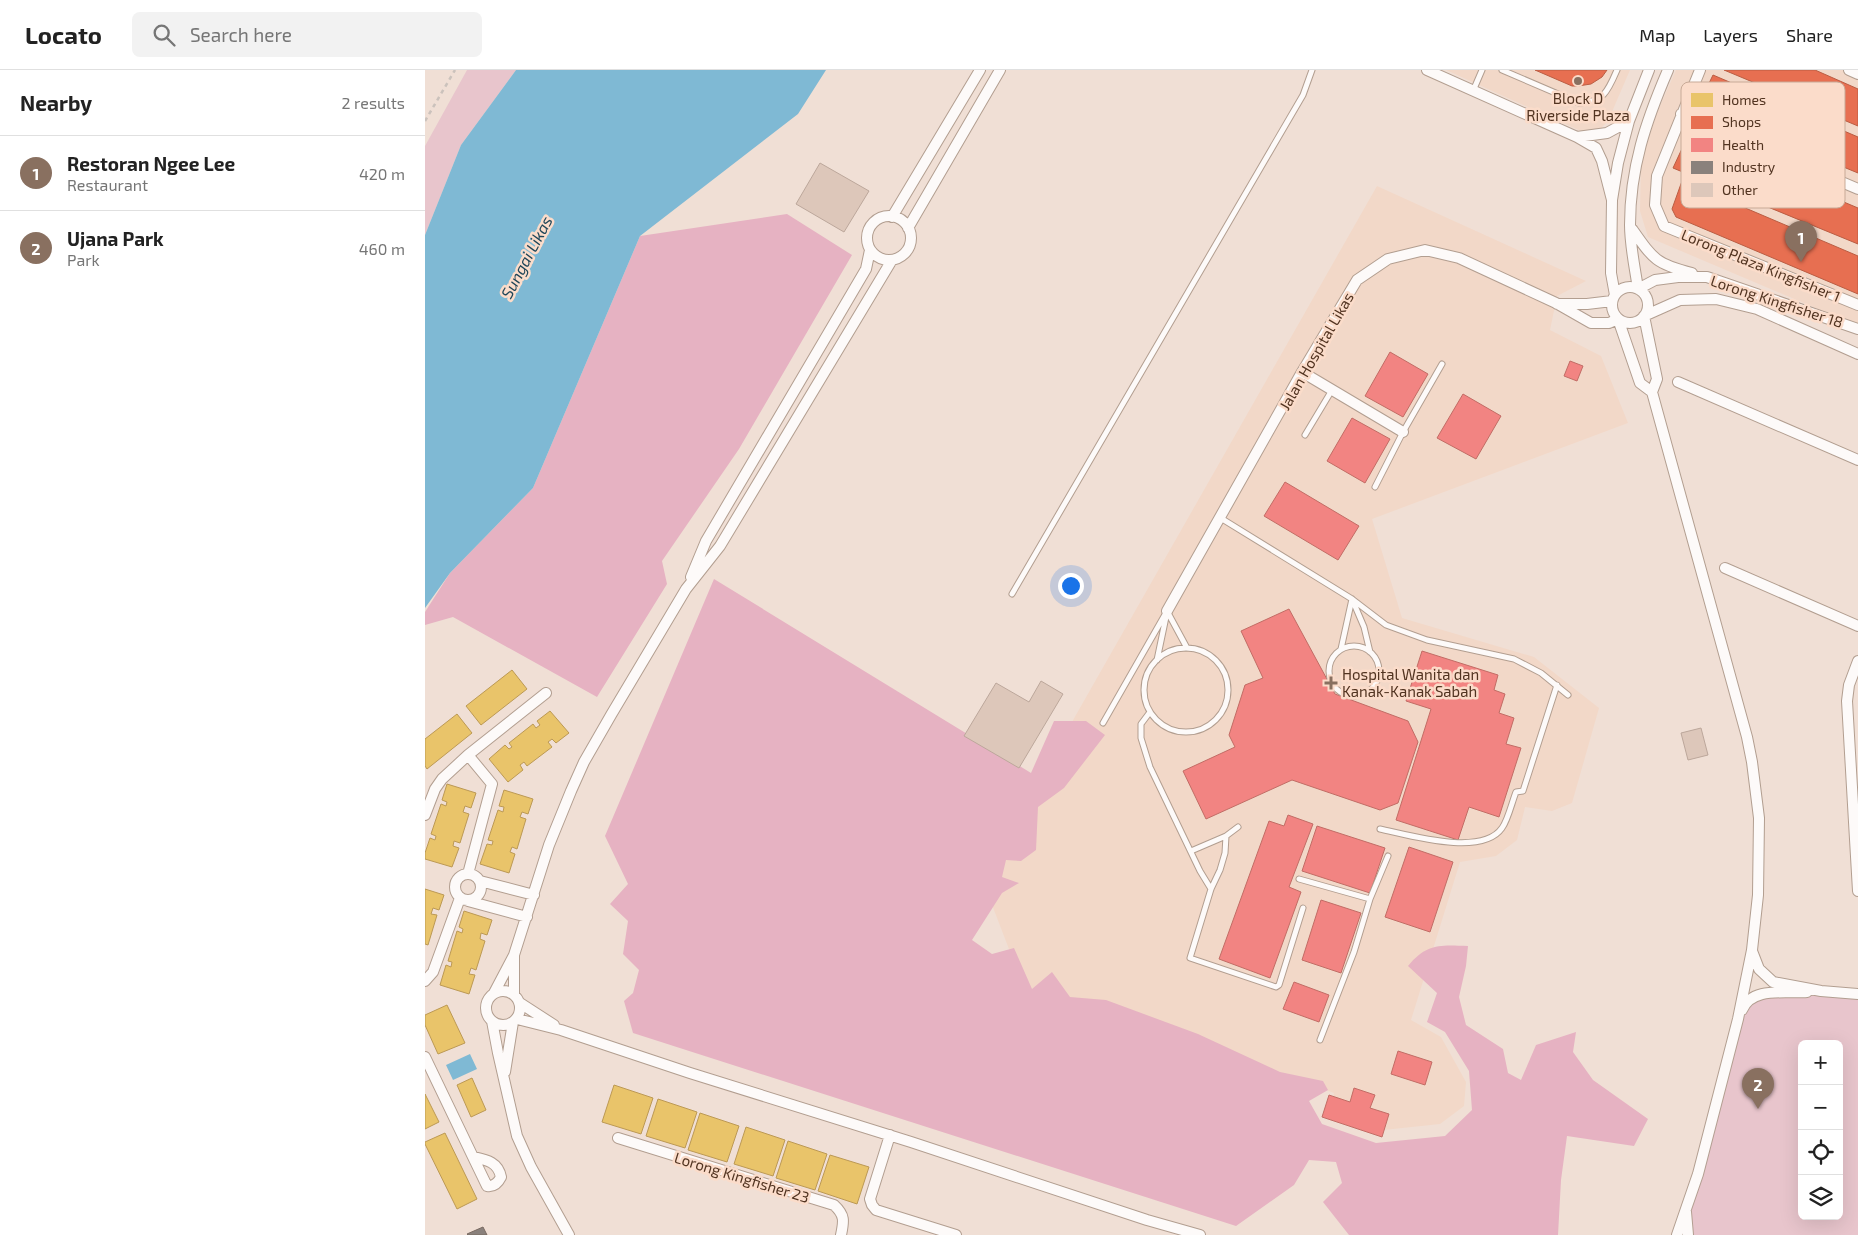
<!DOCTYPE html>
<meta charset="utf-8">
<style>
body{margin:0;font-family:"Exo 2",sans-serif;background:#f2f2f2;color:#222}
.controls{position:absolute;right:15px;bottom:15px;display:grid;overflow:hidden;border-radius:8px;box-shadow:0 5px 20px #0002}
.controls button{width:45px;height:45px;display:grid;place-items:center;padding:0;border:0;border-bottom:1px solid #e0e0e0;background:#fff;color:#222;font:25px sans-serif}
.you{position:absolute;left:645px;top:515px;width:18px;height:18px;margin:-12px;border:4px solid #fff;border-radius:50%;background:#1a73e8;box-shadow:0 0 0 8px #1a73e833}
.badge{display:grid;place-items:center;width:32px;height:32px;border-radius:50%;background:#897060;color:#fff;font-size:16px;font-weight:700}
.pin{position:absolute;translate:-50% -41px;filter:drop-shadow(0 1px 2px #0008)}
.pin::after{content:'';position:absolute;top:26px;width:18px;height:15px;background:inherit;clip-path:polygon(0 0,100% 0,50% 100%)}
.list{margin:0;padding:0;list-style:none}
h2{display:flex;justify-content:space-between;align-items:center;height:65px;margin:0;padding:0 20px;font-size:21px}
h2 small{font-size:16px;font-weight:400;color:#767676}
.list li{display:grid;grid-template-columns:32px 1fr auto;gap:15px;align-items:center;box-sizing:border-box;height:75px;padding:0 20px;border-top:1px solid #e0e0e0}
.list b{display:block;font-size:19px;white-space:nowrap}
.list p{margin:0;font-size:16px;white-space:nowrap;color:#767676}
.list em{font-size:16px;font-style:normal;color:#767676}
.icon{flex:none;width:28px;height:28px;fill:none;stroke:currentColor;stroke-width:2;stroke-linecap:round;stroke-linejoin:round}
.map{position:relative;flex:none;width:1433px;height:1165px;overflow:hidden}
header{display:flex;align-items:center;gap:30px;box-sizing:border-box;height:70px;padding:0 25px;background:#fff;border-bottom:1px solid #e0e0e0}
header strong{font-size:24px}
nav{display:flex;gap:28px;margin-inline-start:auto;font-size:18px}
.search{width:350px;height:45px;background:#f2f2f2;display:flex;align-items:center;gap:12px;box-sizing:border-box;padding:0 18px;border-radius:8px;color:#767676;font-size:19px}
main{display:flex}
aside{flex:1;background:#fff}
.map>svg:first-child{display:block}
.built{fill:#f2d8c8}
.green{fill:#e8c5cc;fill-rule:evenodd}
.forest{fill:#e6b2c2}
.water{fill:#7fb9d4}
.homes{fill:#e9c46a;stroke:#bc9954}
.shops{fill:#e76f51;stroke:#ba5d43}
.health{fill:#f28482;stroke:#c26c65}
.industry{fill:#8a817c;stroke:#796a61}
.building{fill:#ddc7ba;stroke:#bca79b}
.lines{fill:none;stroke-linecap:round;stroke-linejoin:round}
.service-casing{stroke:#b29e90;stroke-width:7}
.minor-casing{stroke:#b29e90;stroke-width:12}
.path{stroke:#cbc2bc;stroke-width:2.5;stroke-dasharray:4 4;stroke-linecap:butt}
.service{stroke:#fdfaf9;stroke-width:5}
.minor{stroke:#fdfaf9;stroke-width:10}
.poi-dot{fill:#897060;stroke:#fbdcca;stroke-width:2}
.labels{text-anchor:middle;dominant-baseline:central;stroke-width:5;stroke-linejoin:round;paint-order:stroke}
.poi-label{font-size:15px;fill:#523421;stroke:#fbdcca}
.street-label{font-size:15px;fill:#523421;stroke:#fbdcca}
.water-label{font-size:16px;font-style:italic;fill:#1f4659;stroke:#fbdcca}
.key{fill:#fbdcca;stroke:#c8aa97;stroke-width:1}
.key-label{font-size:14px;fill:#523421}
</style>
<header>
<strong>Locato</strong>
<div class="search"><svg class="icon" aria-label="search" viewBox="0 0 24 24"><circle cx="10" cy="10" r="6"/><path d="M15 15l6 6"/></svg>Search here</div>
<nav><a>Map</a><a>Layers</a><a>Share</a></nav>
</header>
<main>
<aside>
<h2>Nearby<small>2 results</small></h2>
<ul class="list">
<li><span class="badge">1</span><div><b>Restoran Ngee Lee</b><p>Restaurant</p></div><em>420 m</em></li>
<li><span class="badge">2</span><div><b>Ujana Park</b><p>Park</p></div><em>460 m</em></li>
</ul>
</aside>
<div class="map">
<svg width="1433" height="1165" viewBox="0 0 1433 1165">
<rect width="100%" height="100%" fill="#f0dfd5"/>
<path class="built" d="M1021 0H1205L1183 51 1173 61 1158 62Z
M1251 0H1433V256L1223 167 1215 141 1216 93 1228 52Z
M952 116 1161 211 1132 226 1125 260 1176 286 1203 353 947 449 977 548 1109 587 1174 638 1147 733 1127 741 1100 737 1092 770 1071 786 1035 792 986 950 1016 967 1041 1012 1039 1036 1015 1054 949 1061 901 1048 909 1023 681 937 602 926 559 814 598 738Z"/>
<path class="green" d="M42 0H91L36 75 0 165V76Z
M1342 924H1433V1165H1263V1153L1273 1104 1320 933ZM1377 974H1414V1146H1377Z"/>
<path class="forest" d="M362 144 427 185 314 379 237 491 242 514 172 627 28 547 0 555V542L25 503 108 418 215 166Z
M289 509 606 703 629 651H661L680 665 639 718 613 737 611 780 596 791 581 790 577 807 594 813 577 823 547 870 567 884 589 878 607 919 627 902 645 927 681 930 773 964 855 1002 898 1011 903 1020 884 1031 897 1054 951 1073 1020 1066 1047 1040 1044 1001 1020 962 1002 952 1012 923 983 896C1002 873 1015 875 1043 876L1041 896 1034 927 1041 955 1078 979 1083 1003 1096 1010 1111 975 1151 962 1148 982 1168 1010 1223 1049 1209 1076 1142 1066 1136 1110 1133 1165H924L898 1132 917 1113 911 1092 884 1090 869 1115 811 1156 208 963 199 931 208 923 214 900 198 884 203 851 185 834 203 814 180 766Z"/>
<path class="water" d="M91 0H401L373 44 215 166 108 418 25 503 0 538V165L36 75Z
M45 984 52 999 28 1010 21 995Z"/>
<path class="homes" d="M87 600 102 619 56 655 41 636Z
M125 641 144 663 131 673 127 669 123 672 127 677 102 696 99 692 95 695 98 700 83 712 64 689 80 675 84 679 87 677 84 673 108 654 111 658 115 655 112 651Z
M32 644 47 663 2 699 0 696V669Z
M22 714 51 723 46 738 40 736 38 742 44 744 35 773 29 771 28 776 34 778 27 797 0 789V783L5 768 10 770 11 766 6 764 16 734 21 736 22 732 17 730Z
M79 720 108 729 103 744 97 742 95 747 101 749 92 779 87 777 85 782 90 784 84 803 55 794 62 774 67 775 68 771 63 770 73 740 78 742 79 737 74 736Z
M0 819 19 825 14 840 8 838 6 844 12 845 3 875 0 874Z
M39 841 67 850 62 865 56 863 55 869 60 871 51 900 46 898 44 904 50 905 44 924 15 915 21 895 26 897 27 892 23 891 32 861 37 863 38 859 34 857Z
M22 935 40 973 13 984 0 955V945Z
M47 1008 61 1040 46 1047 32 1015Z
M189 1015 228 1028 216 1064 177 1052Z
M0 1024 14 1052 0 1059Z
M233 1029 272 1042 260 1078 221 1066Z
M275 1043 314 1056 302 1092 263 1080Z
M321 1057 360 1070 348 1106 309 1094Z
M20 1063 52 1129 32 1139 0 1074V1072Z
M363 1071 402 1084 390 1120 351 1108Z
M405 1085 444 1097 432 1134 393 1121Z"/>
<path class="shops" d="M1110 0H1182L1177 7 1166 14 1153 16H1147Z
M1299 0H1390L1433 19V56Z
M1288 5 1433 67V103L1278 39 1275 32Z
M1269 69 1433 138V174L1248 98 1261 70Z
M1257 111 1433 186V224L1251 147 1247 139Z"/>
<path class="health" d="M965 282 1003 304 978 347 940 326Z
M1145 291 1158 296 1152 311 1139 306Z
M1038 324 1076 346 1051 389 1012 368Z
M927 348 965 369 940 413 902 391Z
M860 412 934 456 913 490 839 446Z
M864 539 910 624 983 651 993 672 973 733 955 740 867 710 781 749 758 701 810 677 804 665 820 615 838 608 816 561Z
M997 581 1073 605 1069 620 1080 624 1074 643 1089 648 1081 674 1096 678 1074 747 1044 737 1033 770 971 750 1006 639 981 631Z
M863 745 888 754 864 817 876 822 845 908 794 889 844 751 859 756Z
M892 756 960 778 945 823 877 801Z
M984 777 1028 792 1005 862 960 847Z
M896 830 936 843 916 903 877 890Z
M869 912 904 925 894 952 858 939Z
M973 981 1007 992 1000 1015 966 1004Z
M929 1018 950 1025 945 1038 964 1044 957 1067 897 1047 904 1025 925 1032Z"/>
<path class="industry" d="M58 1157 62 1165H43L42 1164Z"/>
<path class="building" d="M395 93 444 121 419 162 371 134Z
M616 611 638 624 594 698 539 666 571 613 604 632Z
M1276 658 1283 685 1263 690 1256 663Z"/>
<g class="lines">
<defs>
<path id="service" d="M1077 0 1154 33C1179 32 1183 21 1192 0
M1048 21 1057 0
M880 365 907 320
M950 417 978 362 1017 294
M794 447 927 529 961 555 1002 570 1089 589 1116 603 1143 625
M587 524 878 25 887 0
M927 529 939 557 945 582
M742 541 762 578
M904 601a25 25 0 1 1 50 0a25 25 0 1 1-50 0Z
M719 620a42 42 0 1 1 84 0a42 42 0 1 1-84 0Z
M916 579 927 529
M732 590 741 547
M725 642 716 654V668L725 697 775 801 786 819
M678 653 742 541
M955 759C984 765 1057 787 1077 758 1083 750 1087 732 1091 722L1098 721 1132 615
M801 766 813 757
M766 781 801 766 800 783 795 800 786 819 765 888 851 917 854 915 878 838
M874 809 945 829
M895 970 929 882 945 829 963 786"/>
<path id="minor" d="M1002 0 1152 67 1171 78 1177 91 1187 130
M1243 0C1221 51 1205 98 1205 155 1205 176 1210 198 1213 219L1230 210 1253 207H1282L1433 259
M1275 0 1232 106 1230 135 1239 156 1433 235
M1424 0 1433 4
M1256 44 1433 119
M1152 67 1182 63 1204 51
M442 168a22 22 0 1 1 44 0a22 22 0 1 1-44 0Z
M467 147 555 0
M483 158 575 0
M1207 159C1228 189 1231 194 1267 203
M1187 235a18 18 0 1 1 36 0a18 18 0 1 1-36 0Z
M1190 225 1186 203 1187 130 1193 93 1204 51 1224 0
M1132 234H1162L1187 231
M877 302 978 362
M1253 312 1433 390
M1300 498 1433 556
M266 507 281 471 441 199 445 180
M742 541 877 302 932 210 963 189 1000 180 1034 188 1131 233 1166 253H1184L1193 249 1215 313 1227 322
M1433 591 1424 615 1422 631 1433 821
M0 745 10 719 17 709 43 685 121 623
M30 817a13 13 0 1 1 26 0a13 13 0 1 1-26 0Z
M43 804 67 714 43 685
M55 811 109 825
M43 831 102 847
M1327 881 1334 899 1348 912 1396 921 1433 924
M89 886V924
M0 911 8 902 35 828
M61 938a17 17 0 1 1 34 0a17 17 0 1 1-34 0Z
M69 923 89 885 124 775 146 721 159 692 186 645 261 519 295 476 467 190
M95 933 129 955
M1317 940C1327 916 1361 924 1382 922
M92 949 136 960 265 1003 486 1072 722 1150 775 1165
M67 951 73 983 92 1066 106 1097 144 1165
M0 987 48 1087
M80 1002 88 952
M465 1065 445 1129 447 1135 451 1140 531 1165
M193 1068 409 1135C420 1145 419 1151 416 1165
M48 1087C62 1090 73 1092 76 1107 73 1113 69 1117 62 1116Z
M1261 1142 1263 1165
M1252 1165 1273 1104 1313 949 1327 880 1333 825 1334 748 1327 692 1322 667 1227 322 1232 309 1219 246 1255 230 1291 229 1332 239 1433 284"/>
</defs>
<use href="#service" class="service-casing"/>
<use href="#minor" class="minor-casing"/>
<path class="path" d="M0 51 30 0"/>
<use href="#service" class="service"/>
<use href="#minor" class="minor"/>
</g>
<g class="poi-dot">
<circle cx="1153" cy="11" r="5"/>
<path d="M903.5 605.5h5v5h5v5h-5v5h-5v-5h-5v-5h5z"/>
</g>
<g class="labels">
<g class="poi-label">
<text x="1153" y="28">Block D<tspan x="1153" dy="17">Riverside Plaza</tspan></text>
<text x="917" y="604" text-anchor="start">Hospital Wanita dan<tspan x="917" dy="17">Kanak-Kanak Sabah</tspan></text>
</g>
<g class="street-label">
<text transform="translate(1336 195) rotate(22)">Lorong Plaza Kingfisher 1</text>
<text transform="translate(1352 231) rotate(18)">Lorong Kingfisher 18</text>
<text transform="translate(891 281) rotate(-60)">Jalan Hospital Likas</text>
<text transform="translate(317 1107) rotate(17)">Lorong Kingfisher 23</text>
</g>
<g class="water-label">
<text transform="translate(101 187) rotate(-62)">Sungai Likas</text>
</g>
</g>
<rect x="1256" y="12" width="164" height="126" rx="8" class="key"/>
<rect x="1266" y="23" width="22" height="14" fill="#e9c46a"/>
<rect x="1266" y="46" width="22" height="13" fill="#e76f51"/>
<rect x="1266" y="68" width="22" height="14" fill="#f28482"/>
<rect x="1266" y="91" width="22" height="13" fill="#8a817c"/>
<rect x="1266" y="113" width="22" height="14" fill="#ddc7ba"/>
<g class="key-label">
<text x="1297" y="35">Homes</text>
<text x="1297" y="57">Shops</text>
<text x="1297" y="80">Health</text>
<text x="1297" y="102">Industry</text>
<text x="1297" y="125">Other</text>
</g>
</svg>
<div class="controls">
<button>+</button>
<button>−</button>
<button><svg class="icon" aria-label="locate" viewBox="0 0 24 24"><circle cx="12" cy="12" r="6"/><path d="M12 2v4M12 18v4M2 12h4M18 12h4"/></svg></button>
<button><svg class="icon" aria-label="layers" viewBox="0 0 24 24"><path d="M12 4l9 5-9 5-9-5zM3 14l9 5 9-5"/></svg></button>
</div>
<div class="you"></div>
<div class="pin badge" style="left:1376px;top:192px">1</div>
<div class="pin badge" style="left:1333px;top:1039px">2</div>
</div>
</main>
